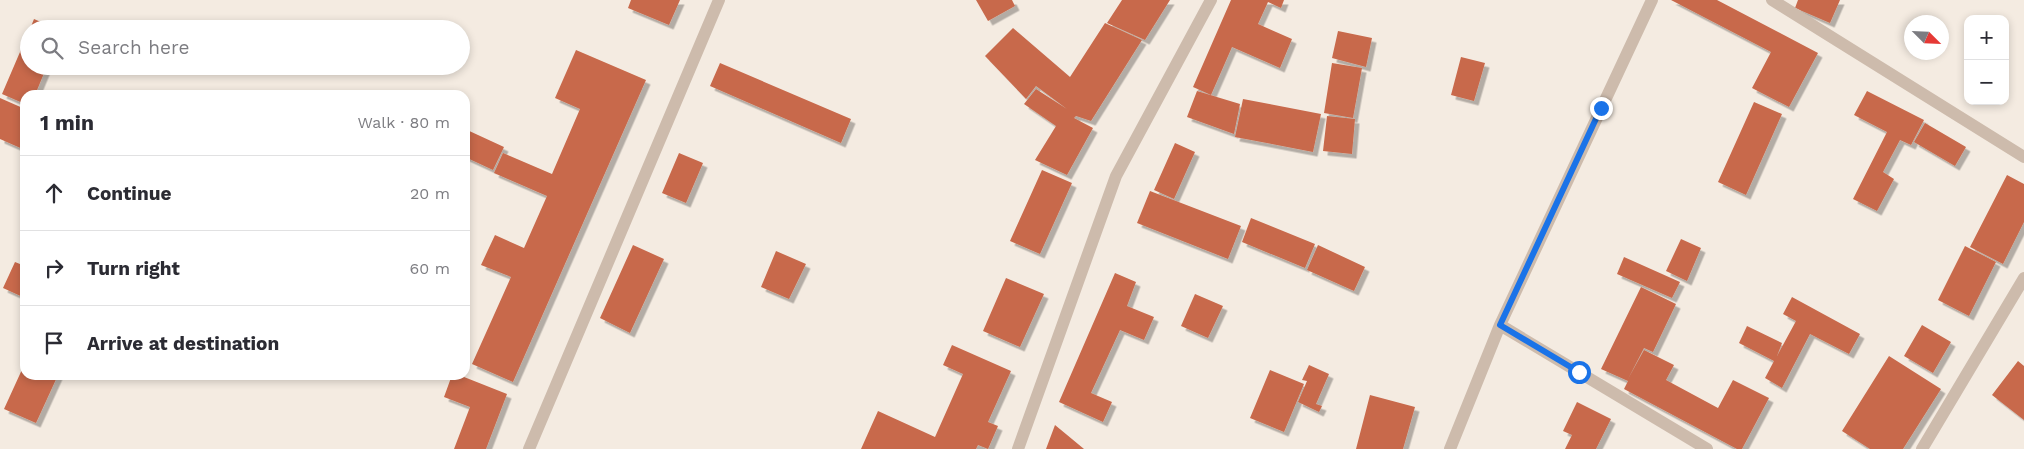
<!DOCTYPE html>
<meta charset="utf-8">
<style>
body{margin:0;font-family:"Work Sans",sans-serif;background:#f2f2f3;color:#2b2b33}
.controls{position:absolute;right:15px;top:15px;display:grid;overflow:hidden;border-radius:10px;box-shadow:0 2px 8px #0003}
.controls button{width:45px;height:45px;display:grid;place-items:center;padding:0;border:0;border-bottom:1px solid #e1e1e2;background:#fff;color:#2b2b33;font:25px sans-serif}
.compass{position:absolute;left:1904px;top:15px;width:45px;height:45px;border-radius:50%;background:#fff;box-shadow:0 2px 8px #0003;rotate:114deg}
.stop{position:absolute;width:15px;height:15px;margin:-11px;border:4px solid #1a73e8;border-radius:50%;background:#fff}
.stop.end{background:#1a73e8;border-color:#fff;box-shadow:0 1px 5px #0008}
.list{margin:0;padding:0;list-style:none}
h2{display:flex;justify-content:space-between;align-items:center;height:65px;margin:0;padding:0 20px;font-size:21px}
h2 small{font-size:16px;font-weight:400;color:#7c7c81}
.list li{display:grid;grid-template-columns:32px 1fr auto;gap:15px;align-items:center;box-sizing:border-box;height:75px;padding:0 20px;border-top:1px solid #e1e1e2}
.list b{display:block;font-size:19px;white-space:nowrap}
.list em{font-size:16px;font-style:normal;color:#7c7c81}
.icon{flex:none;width:28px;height:28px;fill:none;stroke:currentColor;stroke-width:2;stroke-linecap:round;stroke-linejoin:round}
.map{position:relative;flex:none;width:2024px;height:449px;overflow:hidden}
.search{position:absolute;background:#fff;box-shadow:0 2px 8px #0003;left:20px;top:20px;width:450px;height:55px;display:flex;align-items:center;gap:12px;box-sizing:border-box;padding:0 18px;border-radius:28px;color:#7c7c81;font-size:19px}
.panel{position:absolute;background:#fff;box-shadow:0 2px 8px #0003;left:20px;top:90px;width:450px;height:290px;border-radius:15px}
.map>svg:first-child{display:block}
.building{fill:#c8694b;filter:url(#shadow)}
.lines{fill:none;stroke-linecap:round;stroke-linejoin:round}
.street{stroke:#cdbbac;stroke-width:12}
.route{stroke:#1a73e8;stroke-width:6}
</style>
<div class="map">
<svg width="2024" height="449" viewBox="0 0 2024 449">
<defs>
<filter id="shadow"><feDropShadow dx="4.5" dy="4.5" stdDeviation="0" flood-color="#0004"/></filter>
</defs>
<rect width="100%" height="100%" fill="#f4ebe1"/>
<path class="building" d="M631 0H680L669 25 628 8Z
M976 0H1012L1015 6 988 21Z
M1122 0H1170L1145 40 1107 23Z
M1231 0H1284L1281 8 1268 2 1258 24 1292 39 1280 68 1232 47 1211 95 1193 87Z
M1671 0H1717L1818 53 1789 107 1752 88 1771 52Z
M1798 0H1840L1830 23 1795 8Z
M34 19 57 29H30Z
M1105 23 1142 40 1091 121 1076 116 1074 118 1093 128 1067 175 1035 160 1056 126 1024 104 1036 89 1067 109 1036 86 1026 99 985 56 1013 28 1070 77Z
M29 31V66H47L35 95H25V104L2 94Z
M1338 31 1372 38 1366 67 1332 58Z
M576 50 646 80 513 382 472 364 511 277 481 265 495 235 524 248 547 196 494 173 503 153 552 174 580 109 555 98Z
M1461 57 1485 63 1474 101 1451 95Z
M720 63 851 119 841 143 710 86Z
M1332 63 1362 68 1353 118 1324 113Z
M1197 91 1240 104 1234 134 1187 117Z
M1867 91 1924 120 1911 145 1900 140 1883 172 1894 179 1877 211 1853 199 1887 132 1854 115Z
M0 98 25 109V150L0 139Z
M1243 99 1321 114 1313 152 1235 137Z
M1754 102 1782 114 1746 195 1718 182Z
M1327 116 1355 119 1352 154 1323 151Z
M1925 123 1966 147 1955 166 1914 142Z
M465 129 504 147 493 170 465 157Z
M1175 143 1195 152 1174 199 1154 190Z
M679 153 703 163 686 203 662 193Z
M1042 170 1072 183 1040 254 1010 241Z
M2007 175 2024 184V222L2003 264 1970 247Z
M1150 191 1241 226 1228 259 1137 223Z
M1251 218 1315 244 1305 268 1242 242Z
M1681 239 1701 248 1687 281 1666 271Z
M633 245 664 259 630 333 600 318Z
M1318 245 1365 267 1354 291 1307 270Z
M1965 246 1996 262 1969 316 1938 300Z
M776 251 806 264 789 299 761 287Z
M1624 257 1680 282 1672 298 1617 274Z
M15 262 25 266V298L3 288Z
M1115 273 1136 282 1127 306 1154 317 1144 340 1120 330 1091 393 1112 402 1103 422 1059 402Z
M1006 278 1044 294 1020 347 983 331Z
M1641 287 1676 304 1653 352 1644 348 1628 379 1644 350 1674 365 1666 380 1718 408 1733 380 1769 398 1742 449H1737L1624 389 1628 381 1601 369Z
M1195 294 1223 306 1208 338 1181 326Z
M1792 297 1860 334 1849 354 1810 334 1782 388 1765 378 1774 361 1739 343 1747 326 1782 343 1777 356 1796 321 1783 314Z
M1922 325 1951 342 1933 373 1904 356Z
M952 345 1011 371 988 422 998 426 988 449 978 445 976 449H861L878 411 935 437 963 374 943 365Z
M1889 356 1941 389 1903 449H1870L1842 431Z
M2018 361 2024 366V420L1992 395Z
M25 363V375H58L36 423 4 409Z
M1309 365 1329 374 1316 404 1322 406 1319 412 1298 402 1307 381 1302 380Z
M1270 370 1304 384 1284 432 1250 418Z
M452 375H459L507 394 486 449H454L470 407 444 397Z
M1370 395 1415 407 1403 449H1356Z
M1577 402 1611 419 1596 449H1565L1572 435 1563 431Z
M1055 425 1084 449H1046Z"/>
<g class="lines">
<path class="street" d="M1652 0 1500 325 1707 449
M1772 0 2024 157
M529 449 719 0
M1018 449 1116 176 1211 0
M1450 449 1500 325
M1922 449 2024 278"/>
</g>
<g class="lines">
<path class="route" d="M1579 372 1500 325 1601 108"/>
</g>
</svg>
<div class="controls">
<button>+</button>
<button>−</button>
</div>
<svg class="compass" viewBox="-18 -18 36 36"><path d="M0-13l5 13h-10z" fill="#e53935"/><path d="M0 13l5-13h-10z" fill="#7c7c81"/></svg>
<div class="stop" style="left:1579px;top:372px"></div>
<div class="stop end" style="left:1601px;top:108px"></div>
<div class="search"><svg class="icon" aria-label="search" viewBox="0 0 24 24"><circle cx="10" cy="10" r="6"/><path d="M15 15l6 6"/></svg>Search here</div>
<section class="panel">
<h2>1 min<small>Walk · 80 m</small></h2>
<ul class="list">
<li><svg class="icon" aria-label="ahead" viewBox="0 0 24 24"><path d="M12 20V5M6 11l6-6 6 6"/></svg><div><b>Continue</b></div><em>20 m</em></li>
<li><svg class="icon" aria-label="right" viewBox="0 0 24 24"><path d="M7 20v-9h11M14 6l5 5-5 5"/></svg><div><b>Turn right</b></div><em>60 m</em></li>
<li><svg class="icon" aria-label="arrive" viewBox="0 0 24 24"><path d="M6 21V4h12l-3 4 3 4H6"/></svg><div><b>Arrive at destination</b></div></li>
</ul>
</section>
</div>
